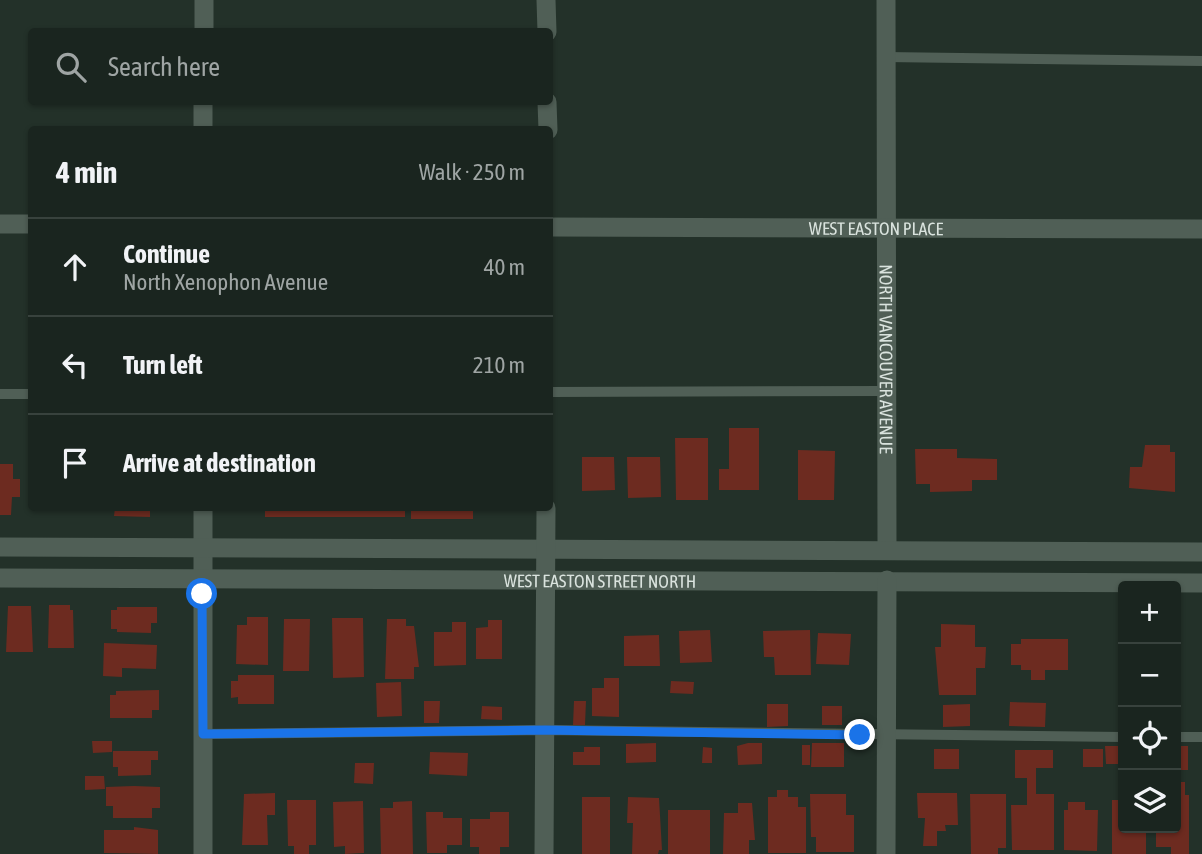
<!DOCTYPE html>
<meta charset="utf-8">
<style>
body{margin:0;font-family:"Asap Condensed",sans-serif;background:#232d28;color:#f1f3f6}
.controls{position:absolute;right:21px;bottom:21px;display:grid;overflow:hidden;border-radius:7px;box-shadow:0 2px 5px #0004}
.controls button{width:63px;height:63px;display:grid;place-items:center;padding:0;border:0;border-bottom:2px solid #38423d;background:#1a251f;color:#f1f3f6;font:35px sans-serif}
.stop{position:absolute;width:21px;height:21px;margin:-16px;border:5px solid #1a73e8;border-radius:50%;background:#fff}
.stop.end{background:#1a73e8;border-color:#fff;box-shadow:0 2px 7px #0008}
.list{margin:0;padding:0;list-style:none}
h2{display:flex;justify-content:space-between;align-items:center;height:91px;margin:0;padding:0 28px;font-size:30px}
h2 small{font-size:23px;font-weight:400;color:#9fa5a4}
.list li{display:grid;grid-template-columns:46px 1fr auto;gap:21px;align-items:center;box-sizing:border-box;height:98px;padding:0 28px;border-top:2px solid #38423d}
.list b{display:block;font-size:26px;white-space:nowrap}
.list p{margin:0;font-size:23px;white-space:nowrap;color:#9fa5a4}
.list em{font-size:23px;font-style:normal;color:#9fa5a4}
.icon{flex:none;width:38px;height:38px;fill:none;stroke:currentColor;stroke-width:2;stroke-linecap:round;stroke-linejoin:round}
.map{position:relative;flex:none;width:1202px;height:854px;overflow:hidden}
.search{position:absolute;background:#1a251f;box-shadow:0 2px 5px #0004;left:28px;top:28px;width:525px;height:77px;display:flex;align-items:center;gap:18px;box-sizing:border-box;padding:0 24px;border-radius:7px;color:#9fa5a4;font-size:26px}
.panel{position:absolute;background:#1a251f;box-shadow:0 2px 5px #0004;left:28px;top:126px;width:525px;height:385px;border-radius:7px}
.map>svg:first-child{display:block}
.building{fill:#6d2b20}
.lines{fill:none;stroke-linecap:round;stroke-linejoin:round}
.lane{stroke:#505f56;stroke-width:10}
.street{stroke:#505f56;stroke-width:19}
.route{stroke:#1a73e8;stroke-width:9}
.labels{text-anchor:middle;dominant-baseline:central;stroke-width:6;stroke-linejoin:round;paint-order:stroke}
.street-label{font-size:18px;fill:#dae3de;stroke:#111714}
</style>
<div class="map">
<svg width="1202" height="854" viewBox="0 0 1202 854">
<rect width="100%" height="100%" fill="#233129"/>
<path class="building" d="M729 428H759V490H719V469H729Z
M675 438H708V500H676Z
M1145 445H1170V452H1175V492L1129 488 1130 467H1142Z
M915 449H957V458L997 459V480H972V491L930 492V484H916Z
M798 450 835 451 834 500H798Z
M582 457H614L615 490 582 491Z
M627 457H660L661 497 628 498Z
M0 464H13V479H20V497H12L11 515H0Z
M115 508H150V517L114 516Z
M265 508H405V517H265Z
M411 508H473V519H411Z
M49 605H70V610H73L74 648H48Z
M8 606H31L33 652H6Z
M117 607H157V623H151V633L117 632V629H111V610H117Z
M247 617H268V665L236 664 237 625H247Z
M332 618H363L364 677 333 678Z
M284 619H310L309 671H283Z
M387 619H406V626H414L419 667H414V679H385Z
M488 620H502V659H476V628L488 627Z
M452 622H466V665L434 666V632H452Z
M941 624 975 625V647H986L985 668H976V695H939L935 647H941Z
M710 630 712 662 680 663 679 631Z
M810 630 811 675H775L774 657H764L763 631Z
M818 633 851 634 849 665 816 664Z
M659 635 660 666H624V636Z
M1021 639H1068V670H1045V680H1031V670H1021V665H1011V644H1021Z
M104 643 157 645 156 669 122 668V677L103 676Z
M238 675H274V704H238V697L231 698V681H238Z
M604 678H619V717L592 716V688H604Z
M671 681 694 682 693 694 670 693Z
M401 682 402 716 377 717 376 683Z
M159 690V710H152V718H110V695H116V691Z
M424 701H440L439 723H424Z
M574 701H586L585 725H573Z
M1010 702 1046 703 1045 727 1009 726Z
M767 704H788V726L767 727Z
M970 704V726L943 727V705Z
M482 706 502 707V720L481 719Z
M822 706H842V725H822Z
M92 741H112V752L93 753Z
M656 743V762L626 763V744Z
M748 743H762V764L738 765 737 746Z
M812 743H844V767H811Z
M802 745H810V765H802Z
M1105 746H1123V764H1106Z
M1176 746H1188V770H1176Z
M584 747H600V765H573V752H584Z
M703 747 712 748V763H702Z
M934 749H959V769H934Z
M1083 749H1103V767H1083Z
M1015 750H1053V768H1036V794H1054V850H1012L1011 805H1027V778H1015Z
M113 751H158V760H151V775L118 776V767H113Z
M430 752 468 753 467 776 429 774Z
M355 763H374L373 784 354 783Z
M85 776H104L105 789 85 790Z
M1176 782H1185V795H1189V854H1171V847H1156V828H1176Z
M134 786 160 787V808H152V818H113V806H106V787Z
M777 790H788V797H798V807H806V853H768V797H777Z
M275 793V815H267L268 845H242L244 794Z
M917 793H957L958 825H945L946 831H937V846H923L925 818H918Z
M810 794H846V815H854V852H816V837H811Z
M970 794H1006V848H998V854H971Z
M582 797H610V854H582Z
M628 797 659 798 662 850H659L658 854H632L633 823H627Z
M287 800H316V845H309V854H294V846H288Z
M1112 800H1123V828H1146V854H1112Z
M363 801 364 853 345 854V846L334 847 333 802Z
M412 801 413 854H381L380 808H393V802Z
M1068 802H1085V810H1098L1097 851 1064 850V810H1068Z
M738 803H752L755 840H749V854H723L724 813H738Z
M668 810H710V854H668Z
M426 812H443V818H462V845H447V853H427Z
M490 812H509V847H500V854H479V847H470V819H490Z
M134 827 158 830V854L104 853V830H134Z"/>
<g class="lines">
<path class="lane" d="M885 57 1202 61
M550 392 887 391
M0 394H32
M203 734 545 730 1123 737
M1176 737H1202"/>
<g class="street">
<path d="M546 0 547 32"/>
<path id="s1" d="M886 0 887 549"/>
<path d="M204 32V0"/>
<path d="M547 102 548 130"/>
<path d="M203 130V102"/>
<path d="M0 224H32"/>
<path id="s2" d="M550 227 1202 229"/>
<path d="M203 508V854"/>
<path d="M0 547 1202 552"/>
<path id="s3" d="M0 578 1202 583"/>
<path d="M544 854 546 508"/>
<path d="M886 854 887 580"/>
</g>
</g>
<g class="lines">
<path class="route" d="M202 594 203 734 545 730 860 735"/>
</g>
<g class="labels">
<g class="street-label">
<text stroke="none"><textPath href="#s2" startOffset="326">WEST EASTON PLACE</textPath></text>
<text stroke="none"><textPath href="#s1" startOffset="359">NORTH VANCOUVER AVENUE</textPath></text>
<text stroke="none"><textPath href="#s3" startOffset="600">WEST EASTON STREET NORTH</textPath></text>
</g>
</g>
</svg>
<div class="controls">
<button>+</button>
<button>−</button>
<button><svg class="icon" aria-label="locate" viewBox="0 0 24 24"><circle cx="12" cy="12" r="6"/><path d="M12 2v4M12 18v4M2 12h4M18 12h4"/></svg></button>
<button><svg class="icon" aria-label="layers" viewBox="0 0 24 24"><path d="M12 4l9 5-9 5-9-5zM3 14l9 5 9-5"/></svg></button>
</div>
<div class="stop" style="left:202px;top:594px"></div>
<div class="stop end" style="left:860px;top:735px"></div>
<div class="search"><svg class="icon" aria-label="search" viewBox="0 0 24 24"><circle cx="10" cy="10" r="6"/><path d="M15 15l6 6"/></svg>Search here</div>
<section class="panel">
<h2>4 min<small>Walk · 250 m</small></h2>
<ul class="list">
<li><svg class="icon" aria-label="ahead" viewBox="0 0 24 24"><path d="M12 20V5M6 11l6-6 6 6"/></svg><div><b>Continue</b><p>North Xenophon Avenue</p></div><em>40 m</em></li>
<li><svg class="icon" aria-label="left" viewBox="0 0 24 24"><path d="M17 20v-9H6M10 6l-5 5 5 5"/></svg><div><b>Turn left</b></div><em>210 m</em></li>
<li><svg class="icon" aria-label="arrive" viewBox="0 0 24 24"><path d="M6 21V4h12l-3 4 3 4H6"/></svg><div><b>Arrive at destination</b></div></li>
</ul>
</section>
</div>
